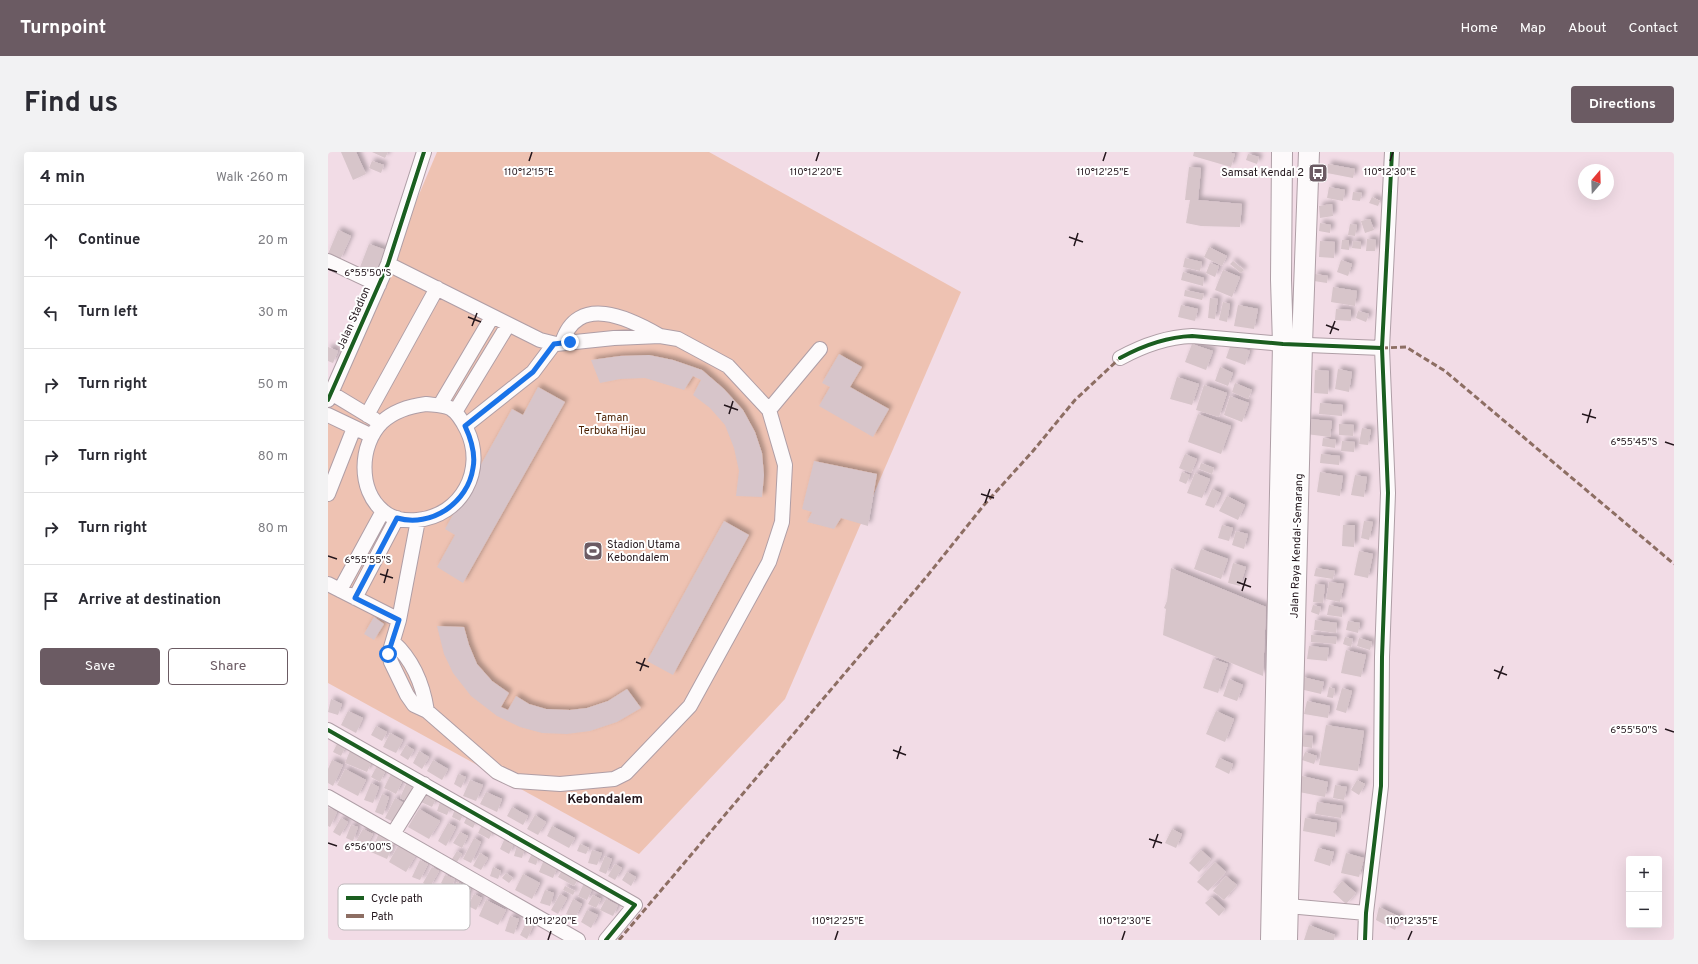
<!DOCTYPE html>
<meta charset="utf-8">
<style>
body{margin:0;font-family:Overpass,sans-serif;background:#f2f2f3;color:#2b2b33}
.controls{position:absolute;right:12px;bottom:12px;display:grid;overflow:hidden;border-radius:4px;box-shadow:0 4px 16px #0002}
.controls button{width:36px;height:36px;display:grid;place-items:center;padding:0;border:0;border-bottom:1px solid #e1e1e2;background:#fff;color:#2b2b33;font:20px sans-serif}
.compass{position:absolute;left:1250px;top:12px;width:36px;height:36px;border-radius:50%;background:#fff;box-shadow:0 4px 16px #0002;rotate:19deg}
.stop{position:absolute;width:12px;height:12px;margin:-9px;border:3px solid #1a73e8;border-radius:50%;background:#fff}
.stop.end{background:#1a73e8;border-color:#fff;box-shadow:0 1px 4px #0008}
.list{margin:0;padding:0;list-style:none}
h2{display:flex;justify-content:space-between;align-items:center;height:52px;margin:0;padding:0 16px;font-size:17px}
h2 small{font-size:13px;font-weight:400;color:#7c7c81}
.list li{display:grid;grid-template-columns:26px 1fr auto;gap:12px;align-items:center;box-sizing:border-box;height:72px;padding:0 16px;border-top:1px solid #e1e1e2}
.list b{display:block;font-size:15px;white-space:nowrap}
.list em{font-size:13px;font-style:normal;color:#7c7c81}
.actions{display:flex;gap:8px;padding:12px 16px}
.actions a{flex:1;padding:9px 0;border:1px solid #6b5b63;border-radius:4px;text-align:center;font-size:14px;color:#6b5b63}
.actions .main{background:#6b5b63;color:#fff}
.icon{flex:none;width:22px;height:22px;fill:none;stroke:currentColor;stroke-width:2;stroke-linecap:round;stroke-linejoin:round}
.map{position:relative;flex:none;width:1346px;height:788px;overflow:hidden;border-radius:4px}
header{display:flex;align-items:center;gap:24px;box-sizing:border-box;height:56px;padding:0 20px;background:#6b5b63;color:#fff}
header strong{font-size:19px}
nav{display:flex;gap:22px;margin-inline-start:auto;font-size:14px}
.intro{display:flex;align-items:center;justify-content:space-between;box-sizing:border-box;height:96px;padding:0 24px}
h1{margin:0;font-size:28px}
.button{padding:10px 18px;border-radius:4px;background:#6b5b63;color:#fff;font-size:14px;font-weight:700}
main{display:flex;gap:24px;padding:0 24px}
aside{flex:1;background:#fff;border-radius:4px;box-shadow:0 4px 16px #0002}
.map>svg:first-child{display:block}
.green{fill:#eec2b2}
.building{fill:#d7c5ca;filter:url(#shadow)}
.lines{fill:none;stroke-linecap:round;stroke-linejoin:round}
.minor-casing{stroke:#af9ea6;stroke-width:16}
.highway-casing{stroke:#af9ea6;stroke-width:22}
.minor{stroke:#fdfafb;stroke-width:14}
.highway{stroke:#fdfafb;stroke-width:20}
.quiet{stroke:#8d6e63;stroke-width:3;stroke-dasharray:6 3;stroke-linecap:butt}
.cycleway-casing{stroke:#fff;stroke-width:6}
.cycleway{stroke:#1b5e20;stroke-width:4}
.route{stroke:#1a73e8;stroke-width:5}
.ticks{fill:none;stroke:#23161c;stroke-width:1.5}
.labels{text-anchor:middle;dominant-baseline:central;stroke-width:4;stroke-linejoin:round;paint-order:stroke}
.poi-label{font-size:11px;fill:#23161c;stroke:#fff;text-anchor:end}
.street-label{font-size:11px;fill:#23161c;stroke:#fff}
.park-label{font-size:11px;fill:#4a1f00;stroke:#fff}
.quarter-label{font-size:13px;font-weight:bold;fill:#23161c;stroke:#fff}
.key{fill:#fff;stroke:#bdb9bb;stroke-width:1}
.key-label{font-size:11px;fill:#23161c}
.ticks-label{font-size:10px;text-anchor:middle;fill:#23161c;stroke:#fff;stroke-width:4;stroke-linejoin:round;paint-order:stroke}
</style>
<header>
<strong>Turnpoint</strong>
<nav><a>Home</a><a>Map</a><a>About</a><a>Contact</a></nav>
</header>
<div class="intro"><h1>Find us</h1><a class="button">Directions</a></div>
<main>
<aside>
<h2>4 min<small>Walk · 260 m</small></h2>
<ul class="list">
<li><svg class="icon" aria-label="ahead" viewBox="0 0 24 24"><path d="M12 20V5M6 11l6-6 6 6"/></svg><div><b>Continue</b></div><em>20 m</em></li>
<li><svg class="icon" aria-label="left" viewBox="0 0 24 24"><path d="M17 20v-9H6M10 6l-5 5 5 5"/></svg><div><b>Turn left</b></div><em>30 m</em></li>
<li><svg class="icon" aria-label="right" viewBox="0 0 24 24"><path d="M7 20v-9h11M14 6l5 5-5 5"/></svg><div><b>Turn right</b></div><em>50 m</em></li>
<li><svg class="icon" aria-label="right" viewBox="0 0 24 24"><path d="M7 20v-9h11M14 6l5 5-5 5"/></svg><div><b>Turn right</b></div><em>80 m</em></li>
<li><svg class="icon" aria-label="right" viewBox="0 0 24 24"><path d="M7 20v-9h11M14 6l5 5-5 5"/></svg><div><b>Turn right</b></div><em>80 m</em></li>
<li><svg class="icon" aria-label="arrive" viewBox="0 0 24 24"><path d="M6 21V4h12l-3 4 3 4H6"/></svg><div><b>Arrive at destination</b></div></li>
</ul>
<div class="actions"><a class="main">Save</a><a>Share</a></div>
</aside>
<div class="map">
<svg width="1346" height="788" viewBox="0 0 1346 788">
<defs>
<filter id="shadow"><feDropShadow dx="3.5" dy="-3.5" stdDeviation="2" flood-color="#0004"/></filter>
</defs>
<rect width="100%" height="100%" fill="#f2dce6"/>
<path class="green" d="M109 0H381L633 140 457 547 311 702 0 531V257Z"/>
<path class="building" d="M13 0H28L38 22 25 28Z
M44 0H60L57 6Z
M866 0H901L907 2 903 15 865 4Z
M920 2 931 5 929 12 918 8Z
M44 9 56 13 53 21 41 16Z
M1000 12 1027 17 1025 26 999 21Z
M861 15 873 16 870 48 914 52 912 75 873 74 858 71 862 48H857Z
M1001 35 1017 38 1015 49 999 46Z
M1025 40 1034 41 1032 49 1024 48Z
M1044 45 1052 49 1050 54 1041 51Z
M1004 52 1005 64 992 66 991 54Z
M1042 67 1046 78 1037 81 1033 69Z
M992 71 1003 73 1002 81 991 79Z
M1022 72 1029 73 1027 84 1020 83Z
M10 78 23 84 12 108 0 102Z
M1039 87 1048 88 1047 99H1038Z
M1014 88H1021V98L1013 97Z
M992 89 1007 90 1006 106 991 105Z
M1025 89 1033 90V97L1024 96Z
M41 92 58 98 47 125 31 118Z
M881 95 899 104 894 114 876 105Z
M857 106 874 110 872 119 855 115Z
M1013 108 1024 112 1020 124 1009 120Z
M905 109 916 118 913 121 902 112Z
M882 111 891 114 887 125 878 121Z
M895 118 912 125 904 145 887 138Z
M855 120 876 126 875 134 853 128Z
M987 122 1000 124 999 131 986 129Z
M1005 135 1029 139 1027 154 1003 150Z
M857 138 876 142 874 148 856 144Z
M882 146 890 147 887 167 880 166Z
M895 150 902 152 899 170 891 168Z
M853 153 870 157 867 169 850 165Z
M910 153 930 157 926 177 906 174Z
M1008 157 1023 158V169L1007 168Z
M1030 159 1041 162 1038 170 1028 166Z
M864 192 885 199 878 218 857 210Z
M903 192 922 199 917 213 898 206Z
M0 195 10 199 5 211 0 209Z
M511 202 534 215 522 235 561 257 545 285 491 254 502 235 494 231Z
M321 203 345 208 374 218 396 237 415 258 427 280 434 301 436 323 434 345 408 344 411 319 406 296 397 273 382 256 365 243 373 228 365 224 356 238 317 226 292 227 272 231 263 208 292 204Z
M892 215 905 221 900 234 887 229Z
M1010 217 1024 220 1021 240 1007 237Z
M987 218 1001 219 1000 242 986 241Z
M849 225 871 232 864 253 842 247Z
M907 231 924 238 920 247 904 240Z
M876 233 899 241 891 265 868 258Z
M210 235 237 250 135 431 109 415 127 383 117 377 184 257 195 263Z
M902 244 921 251 914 270 896 263Z
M992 251 1015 253 1014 264 991 262Z
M870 262 903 274 893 302 860 290Z
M979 267 1004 269 1002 285 978 282Z
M1011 272 1026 273 1025 284 1011 283Z
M1034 276 1043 278 1040 293 1031 292Z
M995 286 1008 288 1007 296 994 294Z
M1014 289 1027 290 1026 300 1013 299Z
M857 302 869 307 863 321 851 316Z
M993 302 1012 304 1011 313 992 311Z
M486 309 549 322 540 374 513 366 506 377 479 370 484 360 474 357Z
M873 311 886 316 884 322 871 317Z
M854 320 862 323 858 332 851 329Z
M992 320 1015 324 1012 344 989 340Z
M867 321 882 327 874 346 859 341Z
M1027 323 1039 325 1036 345 1023 343Z
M884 337 893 341 886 356 877 353Z
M899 344 917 353 910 368 891 359Z
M396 369 421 383 345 523 319 509Z
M1036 369 1045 370 1041 388 1033 386Z
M894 373 905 376 901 389 890 386Z
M1015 373H1027L1026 395 1014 394Z
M908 379 920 382 916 397 904 393Z
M873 397 900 407 893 427 866 417Z
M1031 399 1045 402 1040 426 1026 423Z
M905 411 918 415 912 434 900 431Z
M843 416 938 455 935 524 835 483 838 457 836 456 839 449Z
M988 416 1007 419 1005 427 986 424Z
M1001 430 1016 432 1012 450 998 447Z
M987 432 997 433 995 451 985 450Z
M985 453 993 455 991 463 983 460Z
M1001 453 1015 456 1014 465 999 463Z
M46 465 56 472 46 488 36 482Z
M987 468 1009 471 1008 481 986 478Z
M1020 469 1032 471 1030 481 1018 478Z
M109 474 136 475 141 493 149 512 164 529 181 541 173 555 180 558 188 544 201 552 218 557 242 558 259 556 280 549 299 537 313 556 289 570 262 579 239 582 214 581 192 575 169 564 143 544 125 521 116 502Z
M983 483 1009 485 1008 492 983 490Z
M1017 485 1025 487 1023 495 1015 492Z
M1031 486 1044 490 1042 498 1029 494Z
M981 494 1001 496 999 509 979 507Z
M1018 498 1038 503 1033 525 1013 521Z
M885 507 900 512 890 541 875 536Z
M974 525 996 530 993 542 972 537Z
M901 527 915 533 909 549 895 544Z
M1001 535 1007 537 1005 546 999 545Z
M1014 536 1024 539 1018 561 1008 558Z
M3 547 14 552 10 563 0 560Z
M979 549 1002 554 1000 566 976 562Z
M20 559 35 566 28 581 13 573Z
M888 559 906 567 897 590 878 582Z
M998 573 1036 579 1030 619 991 613Z
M48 574 59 580 54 589 43 583Z
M62 581 75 588 68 601 55 595Z
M973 583 985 584 984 596 972 594Z
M9 592 17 596 13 604 5 600Z
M78 593 86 598 80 608 72 603Z
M22 599 44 609 39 620 17 611Z
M91 599 101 605 94 617 85 611Z
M977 600 989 604 986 612 974 608Z
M891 606 905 612 901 622 887 615Z
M4 608 15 613 5 634 0 631V617Z
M105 608 120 617 114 628 99 619Z
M49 614 58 618 52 630 43 625Z
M17 617 38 628 30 644 9 633Z
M65 618 77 624 68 642 56 636Z
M130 622 138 625 133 636 126 632Z
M974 624 1000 630 997 645 971 640Z
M142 628 155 633 148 649 135 644Z
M1029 628 1037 632 1031 643 1023 638Z
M79 630 90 634 82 651 72 646Z
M43 631 51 635 45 651 36 648Z
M1007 633 1019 635 1016 648 1005 646Z
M99 638 110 643 104 655 93 650Z
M158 640 174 647 169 660 152 652Z
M54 642 61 645 55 663 47 660Z
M67 646 78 652 68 671 57 666Z
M113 647 124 651 119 663 109 659Z
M989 650 1015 654 1013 666 987 662Z
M128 654 137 658 132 669 124 665Z
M0 655 9 660 2 675 0 674Z
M184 655 200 664 195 673 179 664Z
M91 657 112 669 101 687 80 675Z
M141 660 150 665 145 676 136 671Z
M207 663 218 670 210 683 199 677Z
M13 666 20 670 12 684 5 680Z
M977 666 1009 671 1007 685 975 679Z
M120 671 128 675 118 694 110 689Z
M23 673 30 675 25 689 18 686Z
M154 673 165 679 161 687 150 681Z
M224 674 247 686 241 696 219 684Z
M35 677 45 682 36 698 26 693Z
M844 677 854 682 848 696 837 691Z
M132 680 140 684 134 696 125 691Z
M51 681 67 688 59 707 43 700Z
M146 686 153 690 143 711 135 707Z
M177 686 186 691 181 702 172 697Z
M252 692 261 696 258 702 249 699Z
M189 693 197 696 194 706 186 704Z
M70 694 88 703 78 720 61 710Z
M990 696 1006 700 1002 714 986 709Z
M264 698 274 701 269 713 260 711Z
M873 698 883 707 871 720 861 711Z
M129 699 134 702 129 710 124 707Z
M152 701 160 706 153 718 145 714Z
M204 701 211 704 208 713 200 710Z
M1018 701 1036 706 1031 725 1013 721Z
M277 704 284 707 278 722 271 719Z
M217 705 231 711 225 726 211 720Z
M92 708 100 712 92 728 84 725Z
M887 710 898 720 880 739 869 730Z
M287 712 294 716 287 728 280 724Z
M104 715 111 719 102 735 95 731Z
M165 715 173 719 170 727 162 724Z
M236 715 252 724 246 734 230 725Z
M299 720 308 725 303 734 294 728Z
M178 721 185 726 181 731 174 726Z
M195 722 212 731 204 747 187 738Z
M117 723 127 727 123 736 113 731Z
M898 724 909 733 896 748 885 739Z
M258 727 267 731 259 748 250 744Z
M1014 729 1028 741 1018 752 1005 740Z
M129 730 143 737 135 753 121 746Z
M237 734 247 739 245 743 235 738Z
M217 738 226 741 222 754 212 751Z
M146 742 154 746 148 758 140 754Z
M232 742 239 746 230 762 223 758Z
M265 743 273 747 268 756 260 752Z
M884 745 897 757 891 764 877 751Z
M245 747 254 752 247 766 238 762Z
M278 747 290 753 285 764 272 758Z
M158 748 178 758 170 773 151 764Z
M1051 755 1072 765 1067 778 1048 768Z
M259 758 270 763 263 776 253 770Z
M182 764 191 767 186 782 177 779Z
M198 771 205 774 199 787 192 783Z
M981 773 1007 783 1006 788H976Z"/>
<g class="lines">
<defs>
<path id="minor" d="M0 109 51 133
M234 191C249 141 301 166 332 184
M792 206C814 194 838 185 864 184L955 192 1054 196
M3 241 46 267
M0 248 60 112 96 0
M98 252C106 253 115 253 122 256 129 260 135 270 139 278 158 317 134 364 89 368 77 369 64 367 55 359 30 338 31 293 54 270 66 259 82 254 98 252Z
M112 253 164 165
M441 258 492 197
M127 260 180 173
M0 263 44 284
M39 263 109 136
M137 274 205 220 226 192
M0 342 26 276
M0 432 71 468 61 502 63 510 79 543 86 553 99 559 169 620 188 629 232 632 286 627 298 621 362 554 441 410 454 370 457 313 441 258 400 214 350 187 332 184 286 186 228 192 212 188 60 112
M12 438 55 359
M27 446 69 366
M71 468 90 368
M65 490C85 508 95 533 99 559
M0 578 307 753 278 788
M0 645 250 788
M65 682 96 632
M960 754 1038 761
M1037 788 1038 761 1053 634 1054 505 1060 341 1054 196 1064 0"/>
<path id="highway" d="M943 788 955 192 953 128 954 0
M959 788 974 192 981 0"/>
</defs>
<use href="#minor" class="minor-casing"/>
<use href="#highway" class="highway-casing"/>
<use href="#minor" class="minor"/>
<use href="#highway" class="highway"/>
<path class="quiet" d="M1054 196 1078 195 1117 219 1346 412
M291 788 600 423 656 353 705 299 747 248 792 206"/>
<defs>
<path id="cycleway" d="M792 206C814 194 838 185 864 184L955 192 1054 196
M0 248 60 112 96 0
M0 578 307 753 278 788
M1037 788 1038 761 1053 634 1054 505 1060 341 1054 196 1064 0"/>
</defs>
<use href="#cycleway" class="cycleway-casing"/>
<use href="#cycleway" class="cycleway"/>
</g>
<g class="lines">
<path class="route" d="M60 502 71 468 27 446 69 366C103 376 140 351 145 316 148 301 143 287 137 274L205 220 226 192 242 190"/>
</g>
<path class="ticks" d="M201 9 204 0M488 9 491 0M775 9 778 0M1062 9 1065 0M741 85 755 90M746 94 750 81M0 117 9 120M140 165 153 170M998 173 1011 178M144 174 149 161M1002 182 1007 169M396 253 410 258M401 262 405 249M1254 262 1268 266M1259 271 1263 257M1337 290 1346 293M653 342 666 346M657 351 662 337M0 404 9 407M52 422 65 426M909 430 923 435M56 431 60 417M914 439 918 426M308 510 321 515M1166 518 1179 523M312 519 317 506M1170 527 1175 514M1337 577 1346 580M565 598 578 603M569 607 573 594M821 687 834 691M0 691 9 694M825 696 830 682M220 788 223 779M507 788 510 779M794 788 797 779M1080 788 1084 779"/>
<defs>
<symbol id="bus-square" viewBox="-11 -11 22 22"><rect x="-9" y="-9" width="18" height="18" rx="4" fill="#6b5b63" stroke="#fff"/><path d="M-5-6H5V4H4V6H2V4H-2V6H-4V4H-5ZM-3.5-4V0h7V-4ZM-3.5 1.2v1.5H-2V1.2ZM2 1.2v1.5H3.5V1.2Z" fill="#fff"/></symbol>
<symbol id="stadium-square" viewBox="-11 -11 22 22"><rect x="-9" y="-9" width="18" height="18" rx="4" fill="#6b5b63" stroke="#fff"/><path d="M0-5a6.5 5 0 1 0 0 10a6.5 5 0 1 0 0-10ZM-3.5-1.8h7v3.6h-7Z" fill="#fff"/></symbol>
</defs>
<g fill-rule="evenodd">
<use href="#bus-square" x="979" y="10" width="22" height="22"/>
<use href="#stadium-square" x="254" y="388" width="22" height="22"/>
</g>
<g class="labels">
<g class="poi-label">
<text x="976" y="21">Samsat Kendal 2</text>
<text x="279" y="393" text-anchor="start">Stadion Utama<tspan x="279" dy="13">Kebondalem</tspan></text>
</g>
<g class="street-label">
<text transform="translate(26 166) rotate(-66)">Jalan Stadion</text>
<text transform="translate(969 394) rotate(-88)">Jalan Raya Kendal-Semarang</text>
</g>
<g class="park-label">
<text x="284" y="266">Taman<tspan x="284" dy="13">Terbuka Hijau</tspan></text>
</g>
<g class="quarter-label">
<text x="277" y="648">Kebondalem</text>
</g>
</g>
<rect x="10" y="732" width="132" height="46" rx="6" class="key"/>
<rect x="18" y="744" width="18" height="4" fill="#1b5e20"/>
<rect x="18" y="762" width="18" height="4" fill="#8d6e63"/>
<g class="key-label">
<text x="43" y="750">Cycle path</text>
<text x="43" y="768">Path</text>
</g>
<g class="ticks-label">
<text x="201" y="23">110°12'15"E</text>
<text x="488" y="23">110°12'20"E</text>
<text x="775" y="23">110°12'25"E</text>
<text x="1062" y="23">110°12'30"E</text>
<text x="40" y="124">6°55'50"S</text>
<text x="1306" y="293">6°55'45"S</text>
<text x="40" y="411">6°55'55"S</text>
<text x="1306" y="581">6°55'50"S</text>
<text x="40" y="698">6°56'00"S</text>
<text x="223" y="772">110°12'20"E</text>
<text x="510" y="772">110°12'25"E</text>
<text x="797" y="772">110°12'30"E</text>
<text x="1084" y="772">110°12'35"E</text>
</g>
</svg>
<div class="controls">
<button>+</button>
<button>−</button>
</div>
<svg class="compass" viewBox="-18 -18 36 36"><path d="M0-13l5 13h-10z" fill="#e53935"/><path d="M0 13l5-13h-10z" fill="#7c7c81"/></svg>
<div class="stop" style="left:60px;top:502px"></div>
<div class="stop end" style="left:242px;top:190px"></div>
</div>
</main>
